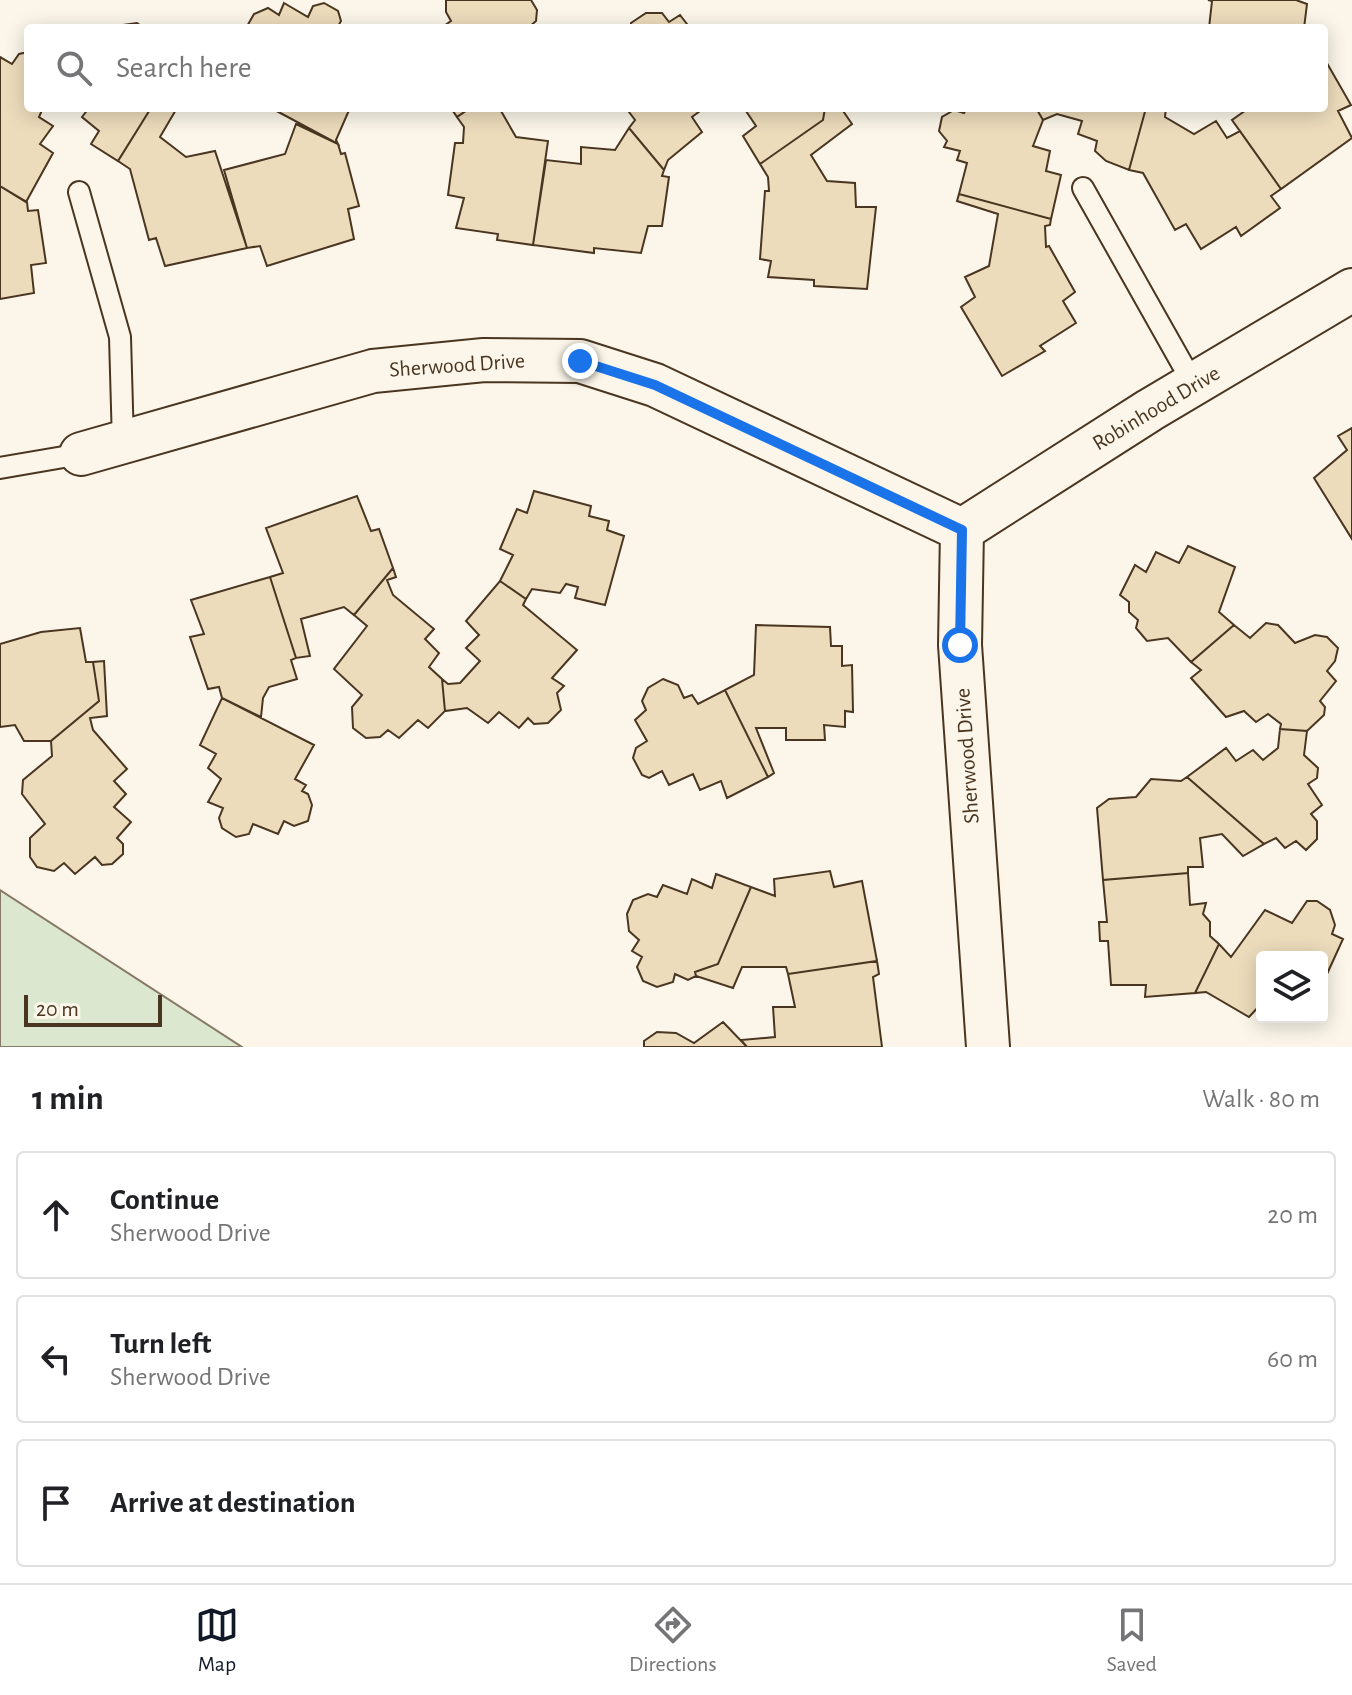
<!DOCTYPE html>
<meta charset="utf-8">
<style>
body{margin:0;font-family:"Alegreya Sans",sans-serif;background:#f6f6f6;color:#202124}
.controls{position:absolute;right:24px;bottom:24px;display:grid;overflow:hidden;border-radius:8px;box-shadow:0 4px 20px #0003}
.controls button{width:72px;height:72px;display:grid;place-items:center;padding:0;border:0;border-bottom:2px solid #e0e0e0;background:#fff;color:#202124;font:40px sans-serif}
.scale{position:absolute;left:24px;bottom:20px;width:138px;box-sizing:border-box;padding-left:8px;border:4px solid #4a3520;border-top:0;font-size:22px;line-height:28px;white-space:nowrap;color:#4a3520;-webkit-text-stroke:6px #fbf6e9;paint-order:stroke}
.stop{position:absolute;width:24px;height:24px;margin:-18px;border:6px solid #1a73e8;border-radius:50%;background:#fff}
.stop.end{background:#1a73e8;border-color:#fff;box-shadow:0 2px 8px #0008}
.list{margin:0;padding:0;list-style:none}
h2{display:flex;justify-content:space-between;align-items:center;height:104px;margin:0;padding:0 32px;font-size:34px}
h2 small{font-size:26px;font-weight:400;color:#757577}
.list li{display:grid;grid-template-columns:52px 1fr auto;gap:24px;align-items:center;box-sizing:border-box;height:128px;margin:0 16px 16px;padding:0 16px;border:2px solid #e0e0e0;border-radius:8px}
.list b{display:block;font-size:30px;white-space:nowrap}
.list p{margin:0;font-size:26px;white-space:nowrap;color:#757577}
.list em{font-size:26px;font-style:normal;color:#757577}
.icon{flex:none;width:44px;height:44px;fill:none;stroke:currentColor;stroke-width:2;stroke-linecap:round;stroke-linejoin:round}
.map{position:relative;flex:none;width:1352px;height:1047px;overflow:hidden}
.search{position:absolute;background:#fff;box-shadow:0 4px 20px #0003;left:24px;right:24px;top:24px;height:88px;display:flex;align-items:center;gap:20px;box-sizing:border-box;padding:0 28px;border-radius:8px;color:#757577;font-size:30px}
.sheet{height:536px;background:#fff}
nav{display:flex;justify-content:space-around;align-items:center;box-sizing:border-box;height:112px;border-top:2px solid #e0e0e0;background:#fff;font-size:22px;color:#757577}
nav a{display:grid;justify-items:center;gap:4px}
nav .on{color:#111827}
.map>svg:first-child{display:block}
.green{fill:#dce7d0;stroke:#887966;stroke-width:2}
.building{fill:#ecdcbc;stroke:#4a3520;stroke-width:2}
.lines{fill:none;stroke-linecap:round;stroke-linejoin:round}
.lane-casing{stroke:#4a3520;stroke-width:24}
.street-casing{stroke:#4a3520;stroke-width:46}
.lane{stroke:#fbf6e9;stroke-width:20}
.street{stroke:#fbf6e9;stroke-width:42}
.route{stroke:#1a73e8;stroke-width:10}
.labels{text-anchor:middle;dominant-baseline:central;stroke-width:6;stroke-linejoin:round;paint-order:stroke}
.street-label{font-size:22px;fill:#4a3520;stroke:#fbf6e9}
</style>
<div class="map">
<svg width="1352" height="1047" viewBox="0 0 1352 1047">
<rect width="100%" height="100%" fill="#fbf6e9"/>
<path class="green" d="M0 890 242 1047H0Z"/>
<path class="building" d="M446 0H531L537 10 536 21 528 28H441L451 21 446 12Z
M1208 0H1296L1307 4 1304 28H1209L1212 1Z
M284 3 308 17 313 6 324 3 338 11 341 21 337 28H246L254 14 268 8 279 15Z
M646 13H662L669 22 680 15 690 28H631V23Z
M137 23 144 28H121L123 25Z
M28 52V108H43L39 117 53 126 40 144 53 153 26 202 0 186V57L12 64 19 54Z
M1324 58 1351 105 1338 111 1352 138 1281 189 1232 120 1249 108H1324Z
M89 108H151L118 161 91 144 99 131 82 117Z
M151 108H177L160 137 186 157 215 151 247 248 165 266 156 238 149 240 130 169 118 161Z
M271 108H350L336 140 338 144Z
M451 108H470L457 117Z
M470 108H505L501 111 516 137 548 141 533 245 497 240 498 234 456 228 464 198 448 195 455 143H463L464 127 457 117Z
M626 108H704L692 117 702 132 668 160 664 170 629 128 635 120Z
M744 108H825L823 120 760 164 743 136 756 126Z
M825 108H841L852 124 811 155 827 181 855 183 856 207H876L867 289 814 286V280L768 277 771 261 760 259 765 191H769L768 177 760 164 823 120Z
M967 108H1036L1043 120 1033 146 1050 151 1046 171 1061 175 1051 219 959 194 967 163 957 160 960 151 944 147 947 141 939 131 942 117 954 110 964 113Z
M1036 108H1146L1129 170 1106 161 1095 151 1097 141 1078 134 1082 121 1057 114 1043 120Z
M1146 108H1166L1165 117 1194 134 1216 121 1227 138 1240 131 1281 189 1271 196 1280 208 1241 236 1236 227 1201 249 1186 224 1175 230 1143 173 1129 170Z
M296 124 338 144 341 154 345 153 359 206 348 209 354 239 267 266 260 246 247 248 224 170 285 154Z
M629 128 664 170 662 176 669 177 662 226H648L641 253 594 248V253L533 245 546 160 581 164V147L615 150Z
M0 186 27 202 28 211 38 210 46 263 31 265 34 293 0 299Z
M959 194 1051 219 1050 225 1045 226 1046 247 1049 246 1075 292 1063 301 1076 323 1040 346 1045 351 1002 376 961 307 975 297 965 277 989 266 998 214 957 201Z
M1352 428V539L1314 478 1347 450 1338 436Z
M534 491 591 506 589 516 609 521 607 530 624 536 605 605 575 598 578 587 566 584 560 593 532 589 526 599 500 581 513 555 500 549 517 509 527 513Z
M357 496 371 531 379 529 393 568 354 615 344 607 301 619 310 656 296 658 270 577 283 573 266 528Z
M1188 546 1235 567 1219 612 1234 625 1191 662 1168 638 1147 641 1136 628 1138 620 1129 612V602L1120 595 1135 565 1146 572 1156 552 1179 563Z
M393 568 396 577 387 580 393 595 434 629 425 639 439 653 429 667 442 679 445 711 428 728 418 720 399 738 388 730 380 737 366 738 353 728 352 707 362 695 334 669 367 626 354 615Z
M270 577 296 658 291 660 297 679 269 687 263 698 261 717 222 698 219 687 208 689 190 637 204 634 191 600Z
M500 581 526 599 523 605 577 650 552 678 564 686 557 693 561 710 548 723 534 724 528 718 519 728 499 712 488 723 467 708 445 711 442 679 448 684 460 683 480 661 466 648 479 635 466 621Z
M1266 623 1278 625 1295 643 1315 635 1327 637 1338 648 1335 661 1327 671 1336 681 1320 701 1325 707 1324 715 1307 731 1280 729 1281 724 1268 714 1256 722 1244 711 1226 717 1191 678 1201 670 1191 662 1234 625 1250 638Z
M756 625 830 627 831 646H842V666L852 665 853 712 845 711V727L824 725 825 740H786V728H756L774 773 768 777 725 690 754 675Z
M80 628 86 662H93L99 701 51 741H24L15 725 0 727V644L41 632Z
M104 661 107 716 90 718 93 730 127 769 114 781 126 794 114 807 131 822 117 838 123 844V854L112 864 102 865 95 857 75 874 64 863 54 871 37 867 30 857V838L45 824 22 794 23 780 52 756 51 741 99 701 93 662Z
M663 679 678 685 684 698 692 695 698 704 725 690 768 777 727 798 721 781 700 790 693 774 669 785 662 771 649 778 642 775 633 758 636 748 647 741 635 720 646 710 642 701 648 688Z
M222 698 314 745 295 779 306 785 302 791 308 794 312 805 308 821 294 826 284 821 278 834 253 824 249 834 236 837 222 828 219 818 223 808 208 802 221 779 208 768 216 754 200 745Z
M1280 729 1307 731 1304 755 1318 768 1317 778 1308 784 1322 805 1311 814 1317 821V839L1306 850 1296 841 1285 848 1276 838 1264 844 1187 777 1226 748 1236 761 1253 750 1263 760 1278 748Z
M1187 777 1264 844 1243 856 1222 834 1200 838 1203 867H1188V873L1103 880 1097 808 1109 799 1136 797 1151 779 1181 781Z
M830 871 834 887 862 881 877 961 788 974 786 967H742L733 988 696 976 695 972 718 964 751 887 775 896 774 879Z
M1188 873 1190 905 1206 903 1203 914 1210 922V936L1219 944 1195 993 1145 997 1146 985H1111L1108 941H1100L1099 922H1107L1103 880Z
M716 874 751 887 718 964 695 972 696 976 688 980 675 974 673 982 657 987 643 981 637 967 642 957 632 951 639 940 629 931 627 914 633 900 648 894 657 897 663 885 687 894 692 879 712 888Z
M1307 901H1317L1330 910 1335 925 1332 934 1343 939 1322 985V957H1262V1003L1249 1017 1206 992 1195 993 1219 944 1231 957 1265 910 1292 923Z
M877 961 879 974 873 977 882 1047H747L741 1040 775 1037 773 1007H795L788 974Z
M723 1022 747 1047H644V1041L657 1032 676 1033 694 1043Z"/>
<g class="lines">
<defs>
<path id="lane" d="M1083 188 1194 385
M79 192 120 337 123 443
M0 468 81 454"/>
<path id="street" d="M81 454 373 371 484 360 580 361 655 385 962 530
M962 530 960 645 988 1047
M962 530 1150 410 1352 290"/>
</defs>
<use href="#lane" class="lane-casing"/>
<use href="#street" class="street-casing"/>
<use href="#lane" class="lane"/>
<use href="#street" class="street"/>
</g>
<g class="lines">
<path class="route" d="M580 361 655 385 962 530 960 645"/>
</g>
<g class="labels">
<g class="street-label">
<text transform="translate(457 365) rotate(-4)">Sherwood Drive</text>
<text transform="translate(1156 408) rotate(-31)">Robinhood Drive</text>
<text transform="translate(967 756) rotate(-94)">Sherwood Drive</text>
</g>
</g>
</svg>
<div class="controls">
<button><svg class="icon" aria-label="layers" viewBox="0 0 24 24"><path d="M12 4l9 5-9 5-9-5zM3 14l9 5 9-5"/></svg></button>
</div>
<div class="scale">20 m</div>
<div class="stop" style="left:960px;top:645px"></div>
<div class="stop end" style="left:580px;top:361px"></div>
<div class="search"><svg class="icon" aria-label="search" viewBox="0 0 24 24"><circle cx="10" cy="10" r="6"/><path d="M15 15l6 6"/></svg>Search here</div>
</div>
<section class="sheet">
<h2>1 min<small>Walk · 80 m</small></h2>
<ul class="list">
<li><svg class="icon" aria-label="ahead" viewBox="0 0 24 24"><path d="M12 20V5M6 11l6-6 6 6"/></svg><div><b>Continue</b><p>Sherwood Drive</p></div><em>20 m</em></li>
<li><svg class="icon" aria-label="left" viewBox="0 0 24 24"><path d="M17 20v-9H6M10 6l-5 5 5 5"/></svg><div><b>Turn left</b><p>Sherwood Drive</p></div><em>60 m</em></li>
<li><svg class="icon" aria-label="arrive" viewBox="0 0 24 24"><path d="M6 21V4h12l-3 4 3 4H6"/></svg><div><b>Arrive at destination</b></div></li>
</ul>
</section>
<nav>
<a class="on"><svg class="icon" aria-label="map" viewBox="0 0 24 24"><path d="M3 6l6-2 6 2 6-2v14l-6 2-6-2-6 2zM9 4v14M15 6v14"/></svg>Map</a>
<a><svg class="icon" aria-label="directions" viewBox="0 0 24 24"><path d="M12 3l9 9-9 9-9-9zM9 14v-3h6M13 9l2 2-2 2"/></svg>Directions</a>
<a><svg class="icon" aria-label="saved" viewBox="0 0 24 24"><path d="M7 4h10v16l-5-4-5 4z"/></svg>Saved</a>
</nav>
